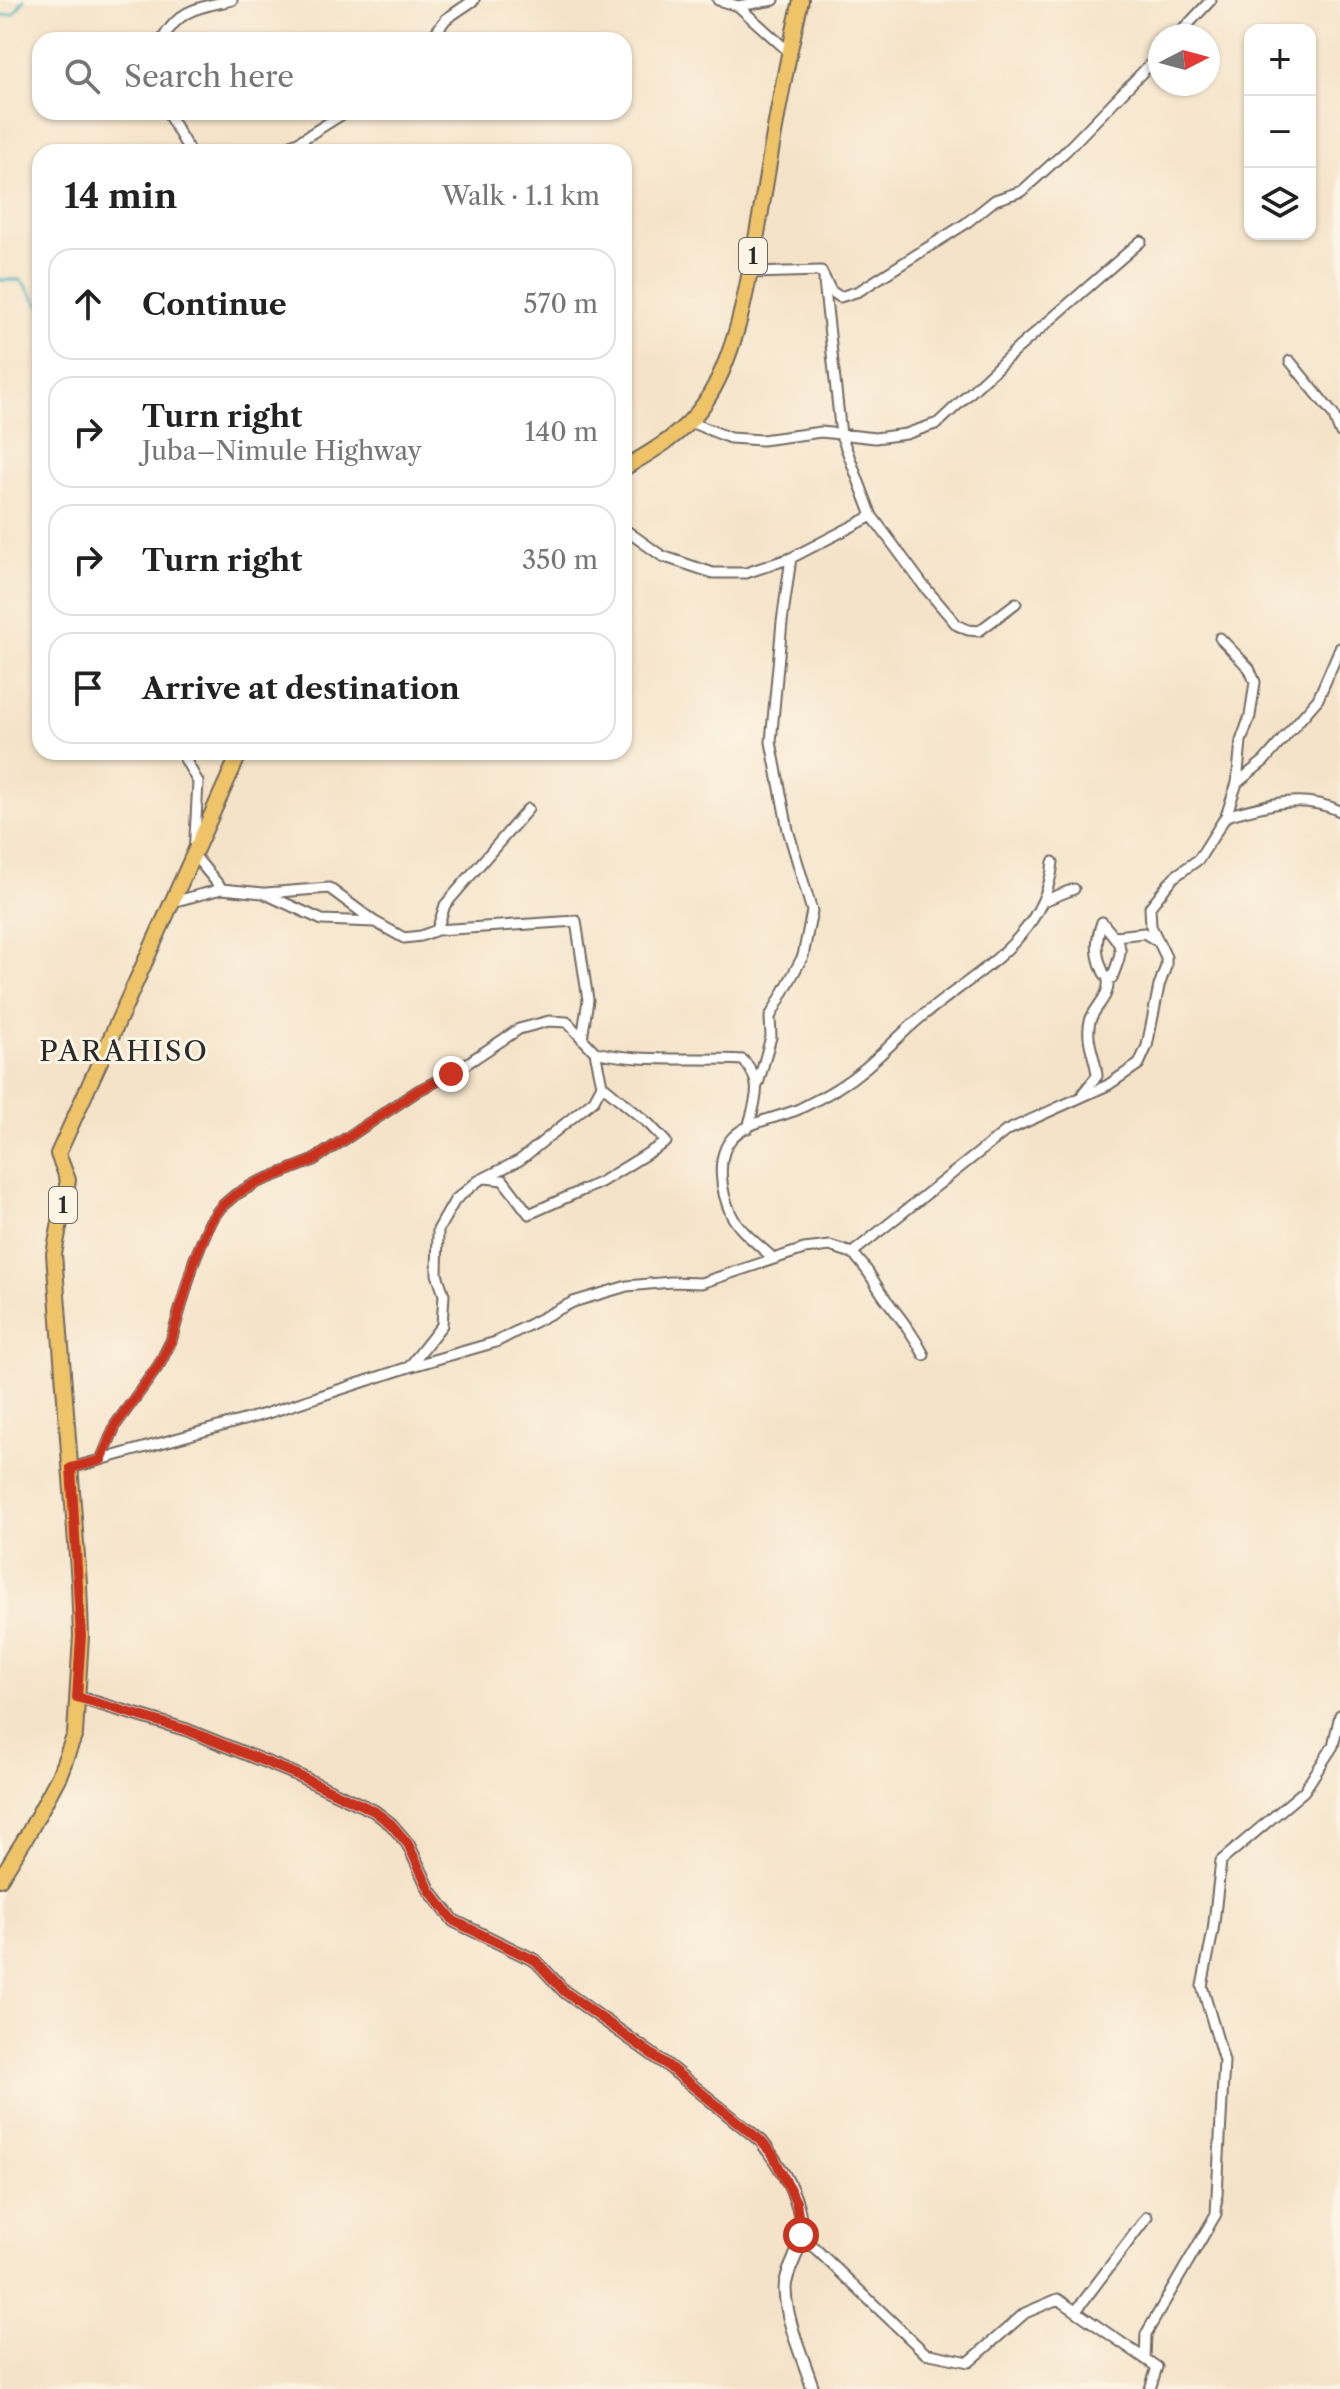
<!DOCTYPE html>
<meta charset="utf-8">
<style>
body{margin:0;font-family:"Libre Caslon Text",serif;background:#f6f6f6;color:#222}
.controls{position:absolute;right:24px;top:24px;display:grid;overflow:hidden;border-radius:16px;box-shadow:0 2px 6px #0004}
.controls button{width:72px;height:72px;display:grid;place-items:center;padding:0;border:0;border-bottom:2px solid #e0e0e0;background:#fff;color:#222;font:40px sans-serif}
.compass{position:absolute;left:1148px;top:24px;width:72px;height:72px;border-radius:50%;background:#fff;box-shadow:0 2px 6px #0004;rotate:84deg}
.stop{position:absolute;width:24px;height:24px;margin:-18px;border:6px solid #c8321e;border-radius:50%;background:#fff}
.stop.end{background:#c8321e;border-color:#fff;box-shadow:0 2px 8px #0008}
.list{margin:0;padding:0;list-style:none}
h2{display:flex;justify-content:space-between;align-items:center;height:104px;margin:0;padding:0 32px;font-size:34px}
h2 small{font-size:26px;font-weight:400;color:#767676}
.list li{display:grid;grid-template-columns:52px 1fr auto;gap:24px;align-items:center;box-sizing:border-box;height:112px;margin:0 16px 16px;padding:0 16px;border:2px solid #e0e0e0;border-radius:24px}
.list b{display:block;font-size:30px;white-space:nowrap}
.list p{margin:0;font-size:26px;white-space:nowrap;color:#767676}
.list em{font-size:26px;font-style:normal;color:#767676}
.icon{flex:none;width:44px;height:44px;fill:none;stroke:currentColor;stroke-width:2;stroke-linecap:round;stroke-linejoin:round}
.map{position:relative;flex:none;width:1340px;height:2389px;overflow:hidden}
.search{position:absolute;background:#fff;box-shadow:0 2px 6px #0004;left:32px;top:32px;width:600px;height:88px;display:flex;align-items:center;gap:20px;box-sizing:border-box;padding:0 28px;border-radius:24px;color:#767676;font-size:30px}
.panel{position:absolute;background:#fff;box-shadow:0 2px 6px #0004;left:32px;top:144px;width:600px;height:616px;border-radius:24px}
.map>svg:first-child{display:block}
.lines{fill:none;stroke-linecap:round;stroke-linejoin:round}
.stream{stroke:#39aab6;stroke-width:3}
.minor-casing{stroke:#726b62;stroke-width:13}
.tertiary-casing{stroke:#726b62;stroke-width:15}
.primary-casing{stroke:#726b62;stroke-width:18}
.minor{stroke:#fff;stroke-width:9}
.tertiary{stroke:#fff;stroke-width:11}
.primary{stroke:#efc469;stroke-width:14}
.route{stroke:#c8321e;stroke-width:10}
.labels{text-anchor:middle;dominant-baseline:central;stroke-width:6;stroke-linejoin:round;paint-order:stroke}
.shield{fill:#fcf5e5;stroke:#6a6863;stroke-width:2}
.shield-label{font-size:22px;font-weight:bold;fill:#2b2b2b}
.quarter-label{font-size:28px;letter-spacing:2px;fill:#2b2b2b;stroke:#fcf5e5}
</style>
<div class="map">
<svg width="1340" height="2389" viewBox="0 0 1340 2389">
<rect width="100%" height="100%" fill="#fcf5e5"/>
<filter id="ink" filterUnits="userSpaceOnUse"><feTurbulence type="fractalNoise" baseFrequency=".0125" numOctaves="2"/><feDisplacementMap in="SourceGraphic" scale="16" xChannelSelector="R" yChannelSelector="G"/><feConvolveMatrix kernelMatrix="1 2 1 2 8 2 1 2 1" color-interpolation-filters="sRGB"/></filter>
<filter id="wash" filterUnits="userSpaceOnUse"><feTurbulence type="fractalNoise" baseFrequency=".006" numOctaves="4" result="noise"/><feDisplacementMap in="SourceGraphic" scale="32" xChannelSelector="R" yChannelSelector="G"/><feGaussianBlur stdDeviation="1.8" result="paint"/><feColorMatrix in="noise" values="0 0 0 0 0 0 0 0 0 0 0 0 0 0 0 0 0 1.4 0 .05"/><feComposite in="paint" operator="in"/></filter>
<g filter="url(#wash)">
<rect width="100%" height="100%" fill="#f5e3c9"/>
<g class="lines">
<path class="stream" d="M0 16 14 14 24 0
M0 280H21L40 306"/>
</g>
</g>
<g filter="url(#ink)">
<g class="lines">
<defs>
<path id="minor" d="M718 0 738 6 789 52
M738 6 774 0
M1177 36 1211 0
M162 40C180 8 198 8 232 0
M430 40 446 19 474 0
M167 112 190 152
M275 152 298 142 346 112
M749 273 821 271 831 291 840 297 859 291 965 224 995 200 1022 191 1066 151 1160 54
M1290 361 1333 414 1340 432
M690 422 730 438 762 440 821 432 875 438 906 434 938 423 1018 348 1141 241
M872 516 923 585 957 625 968 630 979 631 1016 603
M624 529 662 556 713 573H746L791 558 872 516 841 435 824 281
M1220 638 1249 668 1255 682 1250 716 1241 741 1237 783
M181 752 198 782 194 855 222 889 263 893 322 920 375 922 404 938 421 936 437 930 576 921 588 1000 582 1039
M1226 816C1266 805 1300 793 1340 811
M266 893 329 888 375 922
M1046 900 1074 889
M172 902 222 889
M437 930 445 905 528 809
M1115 936 1144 933 1157 941
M595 1052C644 1063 694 1057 743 1060 765 1083 755 1101 748 1128
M758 1084 771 1037 770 1017 803 956 812 911 788 830 771 742 782 622 791 558
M1083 1093 1097 1076C1096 1057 1085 1042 1090 1021 1094 1007 1110 997 1108 981 1107 972 1106 979 1103 971 1095 953 1096 939 1102 922 1123 948 1125 944 1112 978H1108
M852 1253C867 1266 874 1283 885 1298 901 1319 912 1332 924 1355
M773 1258C759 1245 739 1231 731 1214 721 1192 715 1157 732 1138 747 1121 779 1118 799 1109 811 1103 825 1096 836 1089 871 1068 890 1043 920 1018 975 972 1045 940 1053 862
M409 1367 442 1325 444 1295 437 1274 438 1230 455 1200 478 1181 520 1160 594 1100 602 1085 649 1124 666 1142 601 1182 529 1214 503 1180 485 1178
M101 1460 116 1424 159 1365 171 1341 194 1261 210 1222 221 1207 235 1195 256 1183 312 1161 419 1090 451 1074 519 1029 549 1021 567 1022 595 1052 602 1085
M71 1468 265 1414 409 1367 496 1342 573 1302 627 1286 671 1282 701 1283 804 1249 830 1246 852 1253 1006 1131 1108 1085 1139 1064 1147 1046 1159 986 1166 966V957L1151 926 1150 907 1174 877 1199 859 1226 816 1237 783 1264 761 1318 699 1340 648
M801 2235 925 2353 969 2362 1025 2313 1058 2299 1157 2367 1150 2389
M1076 2311 1147 2217
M1145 2359 1146 2334 1216 2214 1224 2061 1202 1986 1213 1931 1221 1861 1304 1791 1333 1746 1340 1715"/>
<path id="tertiary" d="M77 1697 187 1730 293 1773 374 1811 391 1824 408 1844 430 1891 454 1921 536 1961 565 1992 667 2065 761 2141C780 2165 804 2203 801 2236 800 2254 785 2271 785 2289 786 2323 803 2357 813 2389"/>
<path id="primary" d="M624 468C655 450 683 434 704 404 739 353 749 276 760 217 772 144 784 72 801 0
M0 1879 28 1834 59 1776 75 1734 81 1636 79 1583 54 1254 68 1180 58 1154 240 752"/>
</defs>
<use href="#minor" class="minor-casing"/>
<use href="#tertiary" class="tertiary-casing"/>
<use href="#primary" class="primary-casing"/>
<use href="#minor" class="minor"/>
<use href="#tertiary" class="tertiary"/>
<use href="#primary" class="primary"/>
</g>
</g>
<g class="lines" filter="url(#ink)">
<path class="route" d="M451 1074 419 1090 312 1161 256 1183 235 1195 221 1207 210 1222 194 1261 171 1341 159 1365 116 1424 101 1460 71 1468 81 1636 77 1697 187 1730 293 1773 374 1811 391 1824 408 1844 430 1891 454 1921 536 1961 565 1992 667 2065 761 2141 773 2155 796 2202 801 2235"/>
</g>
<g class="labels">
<g class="shield">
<rect x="739" y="238" width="28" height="36" rx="6"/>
<rect x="49" y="1187" width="28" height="36" rx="6"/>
</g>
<g class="shield-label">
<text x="753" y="256">1</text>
<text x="63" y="1205">1</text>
</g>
<g class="quarter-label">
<text x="124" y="1051">PARAHISO</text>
</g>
</g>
</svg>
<div class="controls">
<button>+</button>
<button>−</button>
<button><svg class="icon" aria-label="layers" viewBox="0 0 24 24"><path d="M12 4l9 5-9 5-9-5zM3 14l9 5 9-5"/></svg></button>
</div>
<svg class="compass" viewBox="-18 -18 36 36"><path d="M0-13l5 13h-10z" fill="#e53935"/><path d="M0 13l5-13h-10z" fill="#767676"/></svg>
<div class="stop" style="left:801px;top:2235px"></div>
<div class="stop end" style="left:451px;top:1074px"></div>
<div class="search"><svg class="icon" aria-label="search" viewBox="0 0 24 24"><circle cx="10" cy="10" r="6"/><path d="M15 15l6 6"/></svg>Search here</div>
<section class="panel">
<h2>14 min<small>Walk · 1.1 km</small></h2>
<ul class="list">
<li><svg class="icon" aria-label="ahead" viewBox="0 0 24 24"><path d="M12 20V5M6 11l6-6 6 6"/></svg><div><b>Continue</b></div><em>570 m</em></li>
<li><svg class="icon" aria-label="right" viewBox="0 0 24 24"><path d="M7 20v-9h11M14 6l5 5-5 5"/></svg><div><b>Turn right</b><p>Juba–Nimule Highway</p></div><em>140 m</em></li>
<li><svg class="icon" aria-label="right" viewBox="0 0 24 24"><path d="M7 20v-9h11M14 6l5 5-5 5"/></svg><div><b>Turn right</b></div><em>350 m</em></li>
<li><svg class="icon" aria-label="arrive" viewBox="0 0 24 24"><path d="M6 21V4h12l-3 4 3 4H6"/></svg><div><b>Arrive at destination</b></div></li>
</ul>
</section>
</div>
